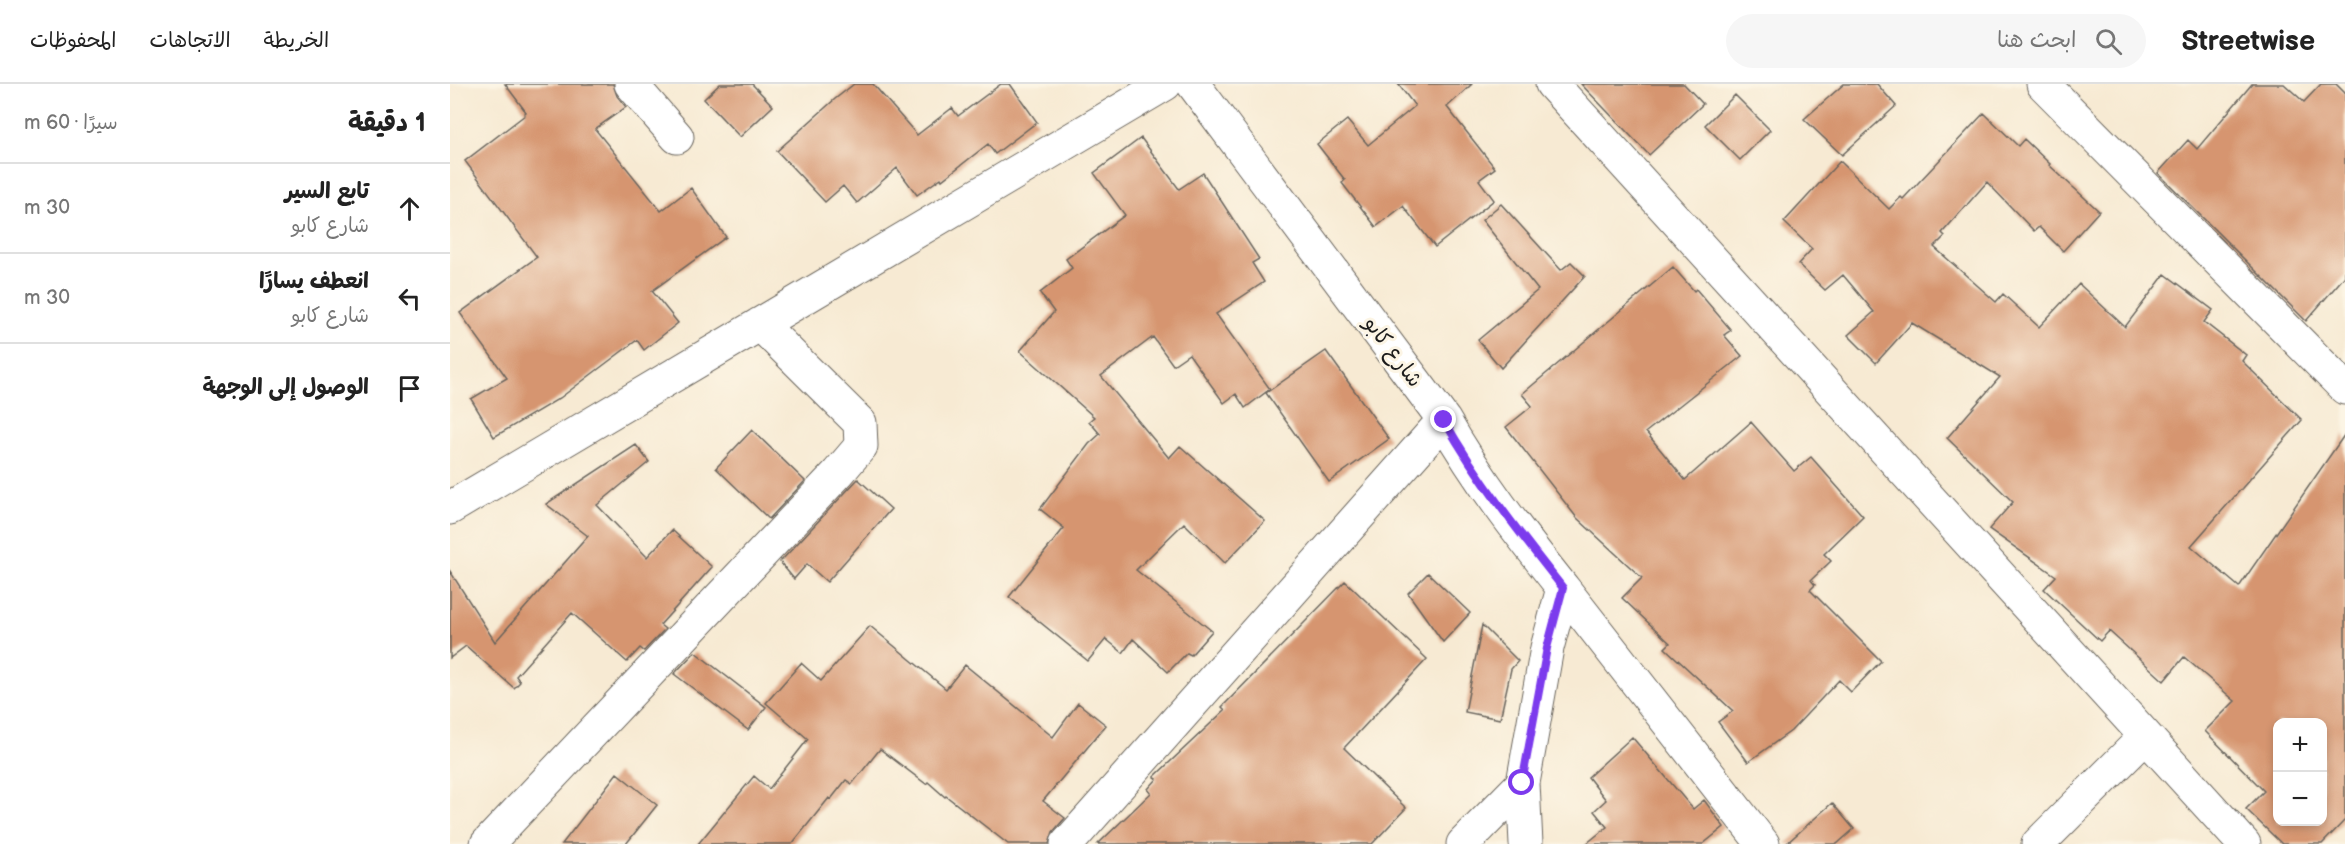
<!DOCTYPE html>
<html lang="ar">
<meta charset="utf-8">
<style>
body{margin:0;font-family:"Balsamiq Sans","Playpen Sans Arabic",sans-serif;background:#f6f6f6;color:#222;direction:rtl}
.controls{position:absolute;right:18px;bottom:18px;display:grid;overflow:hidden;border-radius:12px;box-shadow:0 3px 9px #0003}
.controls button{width:54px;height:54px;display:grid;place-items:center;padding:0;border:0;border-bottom:2px solid #e0e0e0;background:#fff;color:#222;font:30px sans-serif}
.stop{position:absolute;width:18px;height:18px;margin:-14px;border:4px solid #7c3aed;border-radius:50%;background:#fff}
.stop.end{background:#7c3aed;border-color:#fff;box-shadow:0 2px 6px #0008}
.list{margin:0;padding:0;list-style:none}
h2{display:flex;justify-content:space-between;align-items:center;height:78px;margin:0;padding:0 24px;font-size:26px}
h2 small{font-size:20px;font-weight:400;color:#767676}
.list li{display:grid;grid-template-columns:39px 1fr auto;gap:18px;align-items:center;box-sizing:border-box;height:90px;padding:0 24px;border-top:2px solid #e0e0e0}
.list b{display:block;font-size:22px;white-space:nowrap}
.list p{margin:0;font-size:20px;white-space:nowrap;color:#767676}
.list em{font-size:20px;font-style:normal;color:#767676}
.icon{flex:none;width:33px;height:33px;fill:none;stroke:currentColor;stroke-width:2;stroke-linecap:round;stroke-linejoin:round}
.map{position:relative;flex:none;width:1895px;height:760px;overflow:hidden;direction:ltr}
header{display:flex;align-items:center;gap:36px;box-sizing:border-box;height:84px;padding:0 30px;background:#fff;border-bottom:2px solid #e0e0e0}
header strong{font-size:28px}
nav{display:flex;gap:33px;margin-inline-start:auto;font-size:21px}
.search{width:420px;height:54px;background:#f6f6f6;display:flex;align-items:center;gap:15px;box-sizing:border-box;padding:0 21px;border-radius:33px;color:#767676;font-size:22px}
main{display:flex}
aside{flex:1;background:#fff}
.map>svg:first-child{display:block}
.building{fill:#d6956f;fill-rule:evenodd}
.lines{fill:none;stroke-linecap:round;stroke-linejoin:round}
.minor-casing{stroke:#69645c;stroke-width:35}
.minor{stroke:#fff;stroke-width:33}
.route{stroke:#7c3aed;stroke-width:8}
.labels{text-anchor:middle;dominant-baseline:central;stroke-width:6;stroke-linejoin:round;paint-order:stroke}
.street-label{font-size:21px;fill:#1c1c1c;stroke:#fcf5e5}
</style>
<header>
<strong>Streetwise</strong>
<div class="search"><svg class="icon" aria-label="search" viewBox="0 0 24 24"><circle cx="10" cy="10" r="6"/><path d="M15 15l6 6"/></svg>ابحث هنا</div>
<nav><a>الخريطة</a><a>الاتجاهات</a><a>المحفوظات</a></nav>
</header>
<main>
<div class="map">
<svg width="1895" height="760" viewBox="0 0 1895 760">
<rect width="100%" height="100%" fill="#fcf5e5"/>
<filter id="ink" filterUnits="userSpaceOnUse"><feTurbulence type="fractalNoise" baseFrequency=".0167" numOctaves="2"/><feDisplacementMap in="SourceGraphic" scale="12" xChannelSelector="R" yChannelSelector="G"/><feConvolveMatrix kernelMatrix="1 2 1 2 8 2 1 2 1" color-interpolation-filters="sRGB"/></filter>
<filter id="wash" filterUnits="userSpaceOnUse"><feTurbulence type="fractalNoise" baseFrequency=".008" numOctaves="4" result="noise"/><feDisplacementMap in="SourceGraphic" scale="24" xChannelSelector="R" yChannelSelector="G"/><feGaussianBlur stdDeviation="1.35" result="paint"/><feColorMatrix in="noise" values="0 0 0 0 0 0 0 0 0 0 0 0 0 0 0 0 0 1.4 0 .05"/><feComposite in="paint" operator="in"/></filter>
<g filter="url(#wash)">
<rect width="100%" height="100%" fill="#f7ead3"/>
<g id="blocks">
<path class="building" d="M55 0H163L167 12 176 23 145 45 211 127 241 104 276 153 202 207 228 239 194 266 187 256 110 314 44 353 21 315 57 294 10 229 87 173 15 77 75 31 74 30 76 28Z
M270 0H302L323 22 290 53 254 15Z
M404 0H423L467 51 502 24 508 32 551 0H560L587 38 545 70 538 60 492 96 491 94 467 111 447 84 407 119 393 102 375 118 327 67 385 15Z
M948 0H1022L997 23 1045 84 1029 96 1044 116 985 163 953 122 926 143 892 99 895 96 867 60 897 36 918 61 965 22Z
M1131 0H1234L1253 20 1199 71Z
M1394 0H1427L1446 22 1392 71 1354 35Z
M1802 0H1834L1854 18 1871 0H1886L1895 9V192L1856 237 1708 89 1738 56 1747 65Z
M1285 11 1320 46 1290 76 1255 41Z
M1534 29 1568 62 1574 55 1600 80 1599 81 1649 127 1613 167 1589 143 1584 147 1537 98 1492 149 1495 152 1484 163 1546 218 1553 210 1589 243 1629 200 1675 243 1715 190 1763 226 1754 238 1796 271 1792 277 1852 336 1741 462 1789 503 1895 350V736L1872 760H1832L1796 725 1814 707 1755 647 1785 617 1734 573 1714 597 1659 547 1650 557 1594 505 1606 492 1539 445 1563 418 1497 354 1550 293 1462 239 1426 279 1398 251 1424 228 1393 191 1375 206 1348 180 1362 165 1334 138 1390 77 1439 125 1451 113 1453 115ZM1827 639H1872V738H1827Z
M691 54 729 105 753 89 809 175 802 179 814 198 766 230 820 305 795 324 786 310 774 319 739 270 723 281 703 253 651 292 719 374 730 362 815 437 775 479 734 439 686 486 762 547 741 571 737 569 718 588 683 555 673 569 656 555 638 577 559 513 614 444 590 425 639 360 650 350 639 337 644 333 570 267 604 228 590 209 622 184 616 175 675 131 644 89Z
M1051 120 1111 186 1121 178 1135 192 1051 284 1028 256 1088 206 1032 136Z
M1223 183 1244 207 1246 205 1281 246 1274 251 1292 272 1196 348 1235 396 1301 338 1344 387 1361 373 1413 432 1374 470 1381 477 1361 496 1365 501 1360 506 1431 577 1401 608 1389 596 1341 647 1298 678 1268 638 1283 627 1215 564 1220 559 1172 514 1192 494 1127 434 1056 343 1082 322 1072 310Z
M876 267 939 355 879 398 816 309Z
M302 346 355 397 319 435 266 384Z
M186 361 199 378 147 421 197 473 222 446 262 483 210 541 215 545 194 567 190 564 177 578 122 529 66 592 70 598 64 604 16 562 0 574V487L45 558 138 452 96 420Z
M408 395 441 425 377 498 357 480 344 495 330 478Z
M978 489 1020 529 993 558 958 509Z
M895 497 977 575 894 664 956 724 922 760H648L701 709 698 705 707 695 704 693 775 626 772 623Z
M1032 541 1068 577 1061 585 1050 635 1015 628Z
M420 542 496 605 515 581 603 653 628 619 656 641 593 717 615 734 603 748 599 760H558L496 712 495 713 478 698 476 700 430 665 402 700 396 696 381 715 379 714 342 760H248L304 692 319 705 358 655 316 619 351 579 371 597Z
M245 568 316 623 298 646 224 590Z
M1182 653 1243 725 1254 716 1274 743 1253 760H1136L1157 743 1144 727 1156 716 1138 693Z
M167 689 207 721 176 760H112Z
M1382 719 1404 745 1387 760H1336Z"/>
</g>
</g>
<g filter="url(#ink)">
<use href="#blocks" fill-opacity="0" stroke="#69645c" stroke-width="1.5"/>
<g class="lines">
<defs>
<path id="minor" d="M181 0 227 53
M743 0 994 336C1028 396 1070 450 1113 504L1097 564 1073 699 1076 760
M1102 0 1794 760
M1593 0 1895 304
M0 424 715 0
M1113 504 1313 760
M37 760 388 389 411 362 410 339 310 240
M617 760 994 336
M1013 760 1073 699
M1588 760 1695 653"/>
</defs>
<use href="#minor" class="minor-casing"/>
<use href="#minor" class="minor"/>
</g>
</g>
<g class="lines" filter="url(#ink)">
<path class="route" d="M994 336C1028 396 1070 450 1113 504L1097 564 1072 699"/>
</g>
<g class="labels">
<g class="street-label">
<text transform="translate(943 268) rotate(53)">شارع كابو</text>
</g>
</g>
</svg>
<div class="controls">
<button>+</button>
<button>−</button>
</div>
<div class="stop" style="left:1072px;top:699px"></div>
<div class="stop end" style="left:994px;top:336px"></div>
</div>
<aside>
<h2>1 دقيقة<small>سيرًا · 60 m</small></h2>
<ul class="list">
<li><svg class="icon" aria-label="ahead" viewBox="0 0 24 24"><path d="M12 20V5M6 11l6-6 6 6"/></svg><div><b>تابع السير</b><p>شارع كابو</p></div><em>30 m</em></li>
<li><svg class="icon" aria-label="left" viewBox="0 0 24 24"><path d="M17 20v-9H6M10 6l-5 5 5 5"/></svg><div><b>انعطف يسارًا</b><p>شارع كابو</p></div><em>30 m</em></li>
<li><svg class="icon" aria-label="arrive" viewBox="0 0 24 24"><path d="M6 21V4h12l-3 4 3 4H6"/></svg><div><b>الوصول إلى الوجهة</b></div></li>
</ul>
</aside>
</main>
